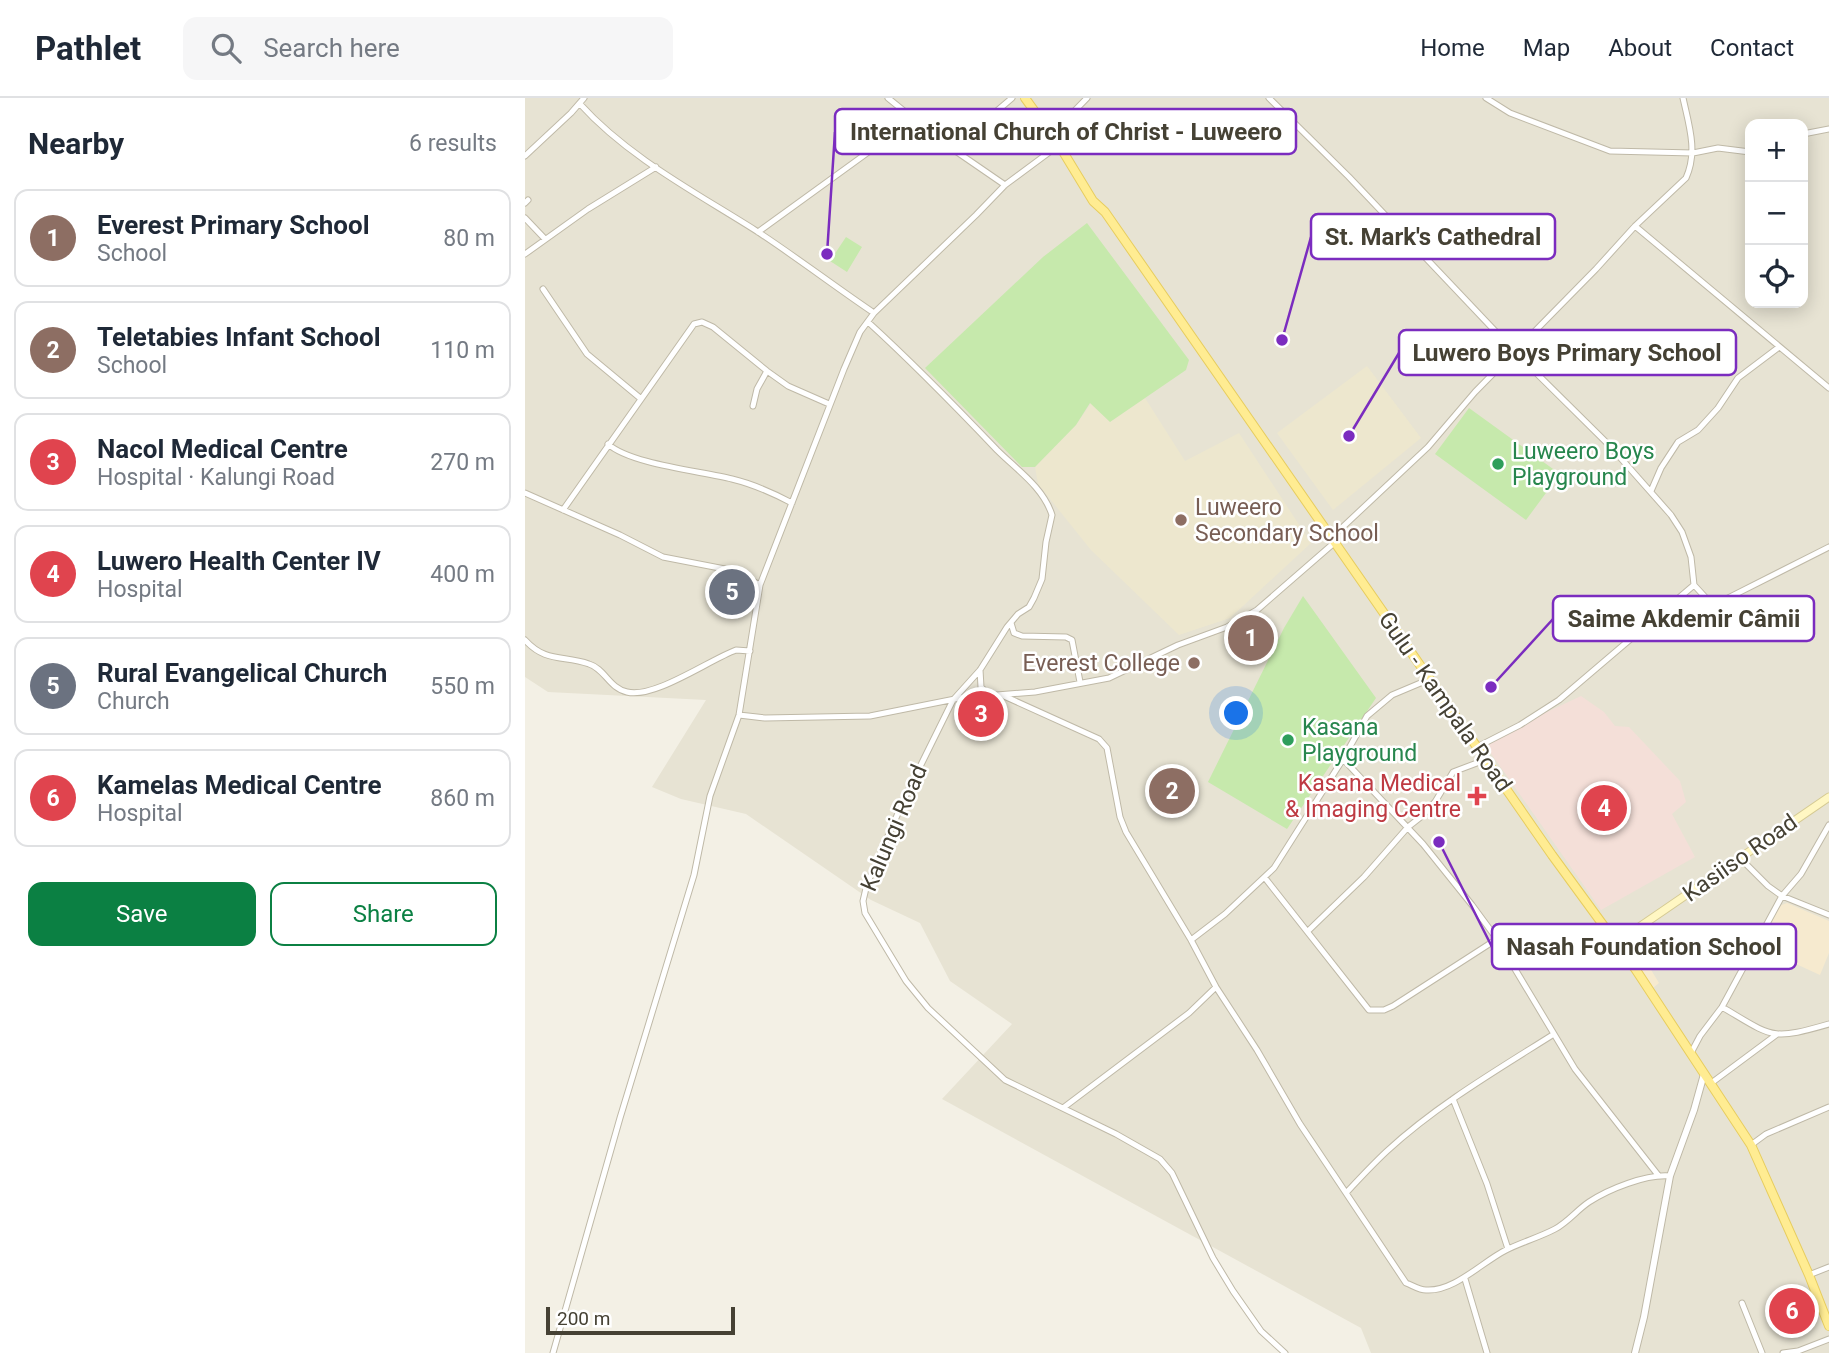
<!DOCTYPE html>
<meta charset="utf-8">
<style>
body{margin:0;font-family:Roboto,sans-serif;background:#f6f6f7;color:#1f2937}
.controls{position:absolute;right:21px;top:21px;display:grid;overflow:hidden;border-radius:14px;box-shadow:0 4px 18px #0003}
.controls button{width:63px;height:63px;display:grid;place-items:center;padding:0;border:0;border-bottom:2px solid #e0e1e3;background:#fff;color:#1f2937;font:35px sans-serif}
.scale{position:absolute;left:21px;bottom:18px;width:189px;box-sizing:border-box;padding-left:7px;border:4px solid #454134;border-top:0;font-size:19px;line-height:24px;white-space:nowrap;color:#454134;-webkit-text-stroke:5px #fff;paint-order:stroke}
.you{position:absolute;left:712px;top:616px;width:24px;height:24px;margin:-18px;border:5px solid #fff;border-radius:50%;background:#1a73e8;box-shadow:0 0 0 10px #1a73e833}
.badge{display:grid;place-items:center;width:46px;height:46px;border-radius:50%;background:#0b8043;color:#fff;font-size:23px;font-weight:700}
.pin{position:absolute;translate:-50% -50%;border:4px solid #fff;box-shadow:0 2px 7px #0006}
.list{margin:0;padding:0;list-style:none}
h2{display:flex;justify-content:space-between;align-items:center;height:91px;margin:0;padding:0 28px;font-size:30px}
h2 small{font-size:23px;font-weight:400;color:#747a83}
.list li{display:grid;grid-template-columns:46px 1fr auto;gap:21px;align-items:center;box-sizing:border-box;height:98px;margin:0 14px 14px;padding:0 14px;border:2px solid #e0e1e3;border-radius:14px}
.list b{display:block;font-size:26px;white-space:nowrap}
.list p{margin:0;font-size:23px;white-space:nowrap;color:#747a83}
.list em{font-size:23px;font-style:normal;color:#747a83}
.actions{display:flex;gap:14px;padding:21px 28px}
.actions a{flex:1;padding:16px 0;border:2px solid #0b8043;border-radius:14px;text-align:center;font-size:24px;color:#0b8043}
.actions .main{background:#0b8043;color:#fff}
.icon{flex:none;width:38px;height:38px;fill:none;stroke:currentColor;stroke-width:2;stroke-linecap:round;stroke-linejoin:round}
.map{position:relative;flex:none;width:1304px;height:1255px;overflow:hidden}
header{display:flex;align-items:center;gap:42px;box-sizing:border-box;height:98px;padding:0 35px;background:#fff;border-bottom:2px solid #e0e1e3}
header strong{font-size:33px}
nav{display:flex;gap:38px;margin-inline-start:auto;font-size:24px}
.search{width:490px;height:63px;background:#f6f6f7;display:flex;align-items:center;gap:18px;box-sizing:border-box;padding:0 24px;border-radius:14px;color:#747a83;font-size:26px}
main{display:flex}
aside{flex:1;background:#fff}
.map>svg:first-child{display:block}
.residential{fill:#e7e3d3;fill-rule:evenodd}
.commercial{fill:#f6eacf}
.education{fill:#ede7ce}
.medical{fill:#f4dfd8}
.green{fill:#c6e9ac}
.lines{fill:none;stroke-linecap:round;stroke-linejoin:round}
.minor-casing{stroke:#bfb9a7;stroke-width:7}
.tertiary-casing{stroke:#bfb9a7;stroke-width:8}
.secondary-casing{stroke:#d5ca93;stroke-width:9}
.primary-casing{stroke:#e7cd5f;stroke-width:10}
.minor{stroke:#fff;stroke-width:5}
.tertiary{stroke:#fff;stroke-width:6}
.secondary{stroke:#fff7c3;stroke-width:7}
.primary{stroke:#ffec92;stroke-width:8}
.leisure-dot{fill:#2e9e5b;stroke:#fff;stroke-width:2.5}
.education-dot{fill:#8d6e63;stroke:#fff;stroke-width:2.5}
.health-dot{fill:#e0444e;stroke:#fff;stroke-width:2.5}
.labels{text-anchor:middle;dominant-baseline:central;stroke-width:5;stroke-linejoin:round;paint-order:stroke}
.leisure-label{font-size:23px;fill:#27864d;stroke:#fff;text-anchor:start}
.education-label{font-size:23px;fill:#785e54;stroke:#fff;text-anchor:start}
.street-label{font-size:23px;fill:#454134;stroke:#fff}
.health-label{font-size:23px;fill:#be3a42;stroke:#fff;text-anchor:end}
.leader{fill:none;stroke:#7b2cbf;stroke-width:2.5}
.callout-dot{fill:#7b2cbf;stroke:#fff;stroke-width:2.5}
.callout{fill:#fff;stroke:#7b2cbf;stroke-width:2.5}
.callout-label{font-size:24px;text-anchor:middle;font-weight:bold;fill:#454134}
</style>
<header>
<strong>Pathlet</strong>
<div class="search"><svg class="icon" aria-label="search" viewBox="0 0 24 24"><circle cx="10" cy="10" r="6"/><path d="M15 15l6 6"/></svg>Search here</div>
<nav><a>Home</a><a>Map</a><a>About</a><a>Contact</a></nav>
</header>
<main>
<aside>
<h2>Nearby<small>6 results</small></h2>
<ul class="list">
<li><span class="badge" style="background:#8d6e63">1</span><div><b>Everest Primary School</b><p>School</p></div><em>80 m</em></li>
<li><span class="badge" style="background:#8d6e63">2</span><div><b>Teletabies Infant School</b><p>School</p></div><em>110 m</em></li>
<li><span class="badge" style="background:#e0444e">3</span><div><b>Nacol Medical Centre</b><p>Hospital · Kalungi Road</p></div><em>270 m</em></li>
<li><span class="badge" style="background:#e0444e">4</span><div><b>Luwero Health Center IV</b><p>Hospital</p></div><em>400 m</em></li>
<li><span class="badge" style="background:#6b7280">5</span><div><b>Rural Evangelical Church</b><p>Church</p></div><em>550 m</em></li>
<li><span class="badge" style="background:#e0444e">6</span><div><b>Kamelas Medical Centre</b><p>Hospital</p></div><em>860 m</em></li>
</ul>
<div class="actions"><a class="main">Save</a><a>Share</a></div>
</aside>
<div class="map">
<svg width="1304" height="1255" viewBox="0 0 1304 1255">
<rect width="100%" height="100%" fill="#f3f0e5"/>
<path class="residential" d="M0 0H1304V1255H846L836 1230 417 1001 487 926 425 883 395 825 346 802 221 716 156 701 127 689 181 602 23 594 0 579ZM1225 26H1278V205H1225Z"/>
<path class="commercial" d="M1262 805 1304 823V855L1295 877 1234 849 1254 808Z
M1108 842 1134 885 1128 890 1101 847Z"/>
<path class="education" d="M842 268 896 340 808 412 752 335Z
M620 300 660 363 714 335 786 445 705 520 654 537 566 452 513 386 510 369 551 327 566 305 585 324Z"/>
<path class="medical" d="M1056 598 1079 614 1090 628 1104 629 1155 683 1161 704 1147 716 1170 759 1076 812 958 644Z"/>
<path class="green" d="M562 125 664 262 661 272 585 324 565 305 551 327 510 369H497L400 270 518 159Z
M321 139 337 149 322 174 305 163Z
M944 310 1035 376 1001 422 910 356Z
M778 498 851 600 762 731 683 684 759 530Z"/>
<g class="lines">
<defs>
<path id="minor" d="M363 0 416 43 480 87
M744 0 824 79 991 255 1085 348 1146 417 1157 434 1166 459 1169 487 1181 500 1187 502H1199L1304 449
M961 0 985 15 1085 53 1168 55 1193 50 1225 54
M55 6C103 59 170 94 230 132 270 158 309 188 349 215
M456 22 459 23 470 19 473 12 487 0
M1278 36 1304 31
M526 37 562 0
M0 58 46 15 59 0
M0 105 3 102
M0 120 20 141
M1110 128 1304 290
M233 134 389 21
M0 156 63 111 131 69
M18 191 62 256 115 300
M343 224C388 265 430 308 472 352 492 372 518 389 527 417L521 444 517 481 509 500 504 509 493 516 482 529 455 572 428 602 381 697 342 786 338 803 340 815 381 883 403 910 480 982 591 1036 635 1061 647 1075 688 1160 708 1193 736 1233 760 1255
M228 308 232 291 242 273
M83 346C105 366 175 373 207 381 228 386 248 395 267 405
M1126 393 1136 370 1153 344 1173 332 1193 310 1213 280 1254 249
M0 395 95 437 138 459 205 472 235 487
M38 412 169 226 177 224 188 229 242 273 263 288 304 306
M806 440 903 349 950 294 1071 171 1110 128 1161 80C1173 54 1164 27 1158 0
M486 525 489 535 497 538 541 539 547 542 555 584
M0 542C21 565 38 557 64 566 80 571 84 590 102 594 129 601 184 562 211 552L225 553
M455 572 456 589 465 598
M479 598 574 641 582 650 595 719 601 734 666 842 691 889 732 952 775 1026 881 1185C887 1187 894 1192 901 1192 929 1194 957 1164 981 1152 997 1144 1015 1139 1030 1131 1043 1124 1052 1112 1064 1104 1084 1091 1121 1076 1145 1078
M214 617 240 620 345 618 435 600 510 594 584 580 653 547 702 529 732 512 809 445
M952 649 995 627 1034 602 1169 487
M818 661 898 746 947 807 972 841 1050 971 1133 1077
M1216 761 1243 788 1257 798 1304 817
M740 780 844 912H859L868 908 972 841
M783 833 839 779 883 729 897 718 910 704 928 674 960 662
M666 842 700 816 749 770 818 661 842 618 867 597 905 581
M1197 909C1248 939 1245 943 1304 926
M1166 955 1175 938 1197 909 1257 798 1276 776 1304 727
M1185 986 1251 937
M928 1001 962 1086 983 1151
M538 1010 664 915 691 889
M1226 1047 1241 1036 1304 1009
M821 1095C834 1081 848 1066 862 1053 912 1007 972 972 1029 936
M1284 1177 1304 1169
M940 1181 962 1255
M1217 1205 1237 1255
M28 1255 95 1020 169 777 185 698 214 617 235 487 319 271 335 234 349 215 451 117 480 87 534 47
M1258 1255 1273 1253 1304 1241"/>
<path id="tertiary" d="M1110 1255 1119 1219 1145 1078 1169 1012 1179 976"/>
<path id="secondary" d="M1091 845 1304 699"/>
<path id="primary" d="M500 0 534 47 568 103 580 114 1027 757 1111 872 1226 1047 1284 1177 1304 1228"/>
</defs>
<use href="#minor" class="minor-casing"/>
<use href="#tertiary" class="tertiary-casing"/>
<use href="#secondary" class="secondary-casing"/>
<use href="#primary" class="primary-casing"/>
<use href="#minor" class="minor"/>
<use href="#tertiary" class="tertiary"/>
<use href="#secondary" class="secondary"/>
<use href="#primary" class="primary"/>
</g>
<g class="leisure-dot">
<circle cx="973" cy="366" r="7"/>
<circle cx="763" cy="642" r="7"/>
</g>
<g class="education-dot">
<circle cx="656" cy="422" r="7"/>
<circle cx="669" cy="565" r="7"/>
</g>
<path class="health-dot" d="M948.5 687.5h7v7h7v7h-7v7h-7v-7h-7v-7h7z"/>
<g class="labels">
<g class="leisure-label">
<text x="987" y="353">Luweero Boys<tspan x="987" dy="26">Playground</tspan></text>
<text x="777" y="629">Kasana<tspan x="777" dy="26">Playground</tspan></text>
</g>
<g class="education-label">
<text x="670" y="409">Luweero<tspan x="670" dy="26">Secondary School</tspan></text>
<text x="655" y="565" text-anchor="end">Everest College</text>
</g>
<g class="street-label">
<text transform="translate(920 604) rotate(55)">Gulu - Kampala Road</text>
<text transform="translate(369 730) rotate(-67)">Kalungi Road</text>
<text transform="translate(1215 760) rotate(-35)">Kasiiso Road</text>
</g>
<g class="health-label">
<text x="936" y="685">Kasana Medical<tspan x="936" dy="26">&amp; Imaging Centre</tspan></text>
</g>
</g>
<path class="leader" d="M302 156L310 34M757 242L786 139M824 338L874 255M966 589L1028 521M914 744L967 849"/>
<g class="callout-dot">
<circle cx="302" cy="156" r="7"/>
<circle cx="757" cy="242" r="7"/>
<circle cx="824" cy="338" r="7"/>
<circle cx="966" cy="589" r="7"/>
<circle cx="914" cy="744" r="7"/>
</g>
<g class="callout">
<rect x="310" y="11" width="461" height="45" rx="7"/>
<rect x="786" y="116" width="244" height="45" rx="7"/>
<rect x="874" y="232" width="337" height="45" rx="7"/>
<rect x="1028" y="498" width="261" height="45" rx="7"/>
<rect x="967" y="826" width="304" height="45" rx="7"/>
</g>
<g class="callout-label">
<text x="541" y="42">International Church of Christ - Luweero</text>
<text x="908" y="147">St. Mark's Cathedral</text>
<text x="1042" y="263">Luwero Boys Primary School</text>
<text x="1159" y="529">Saime Akdemir Câmii</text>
<text x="1119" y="857">Nasah Foundation School</text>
</g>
</svg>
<div class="controls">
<button>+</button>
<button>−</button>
<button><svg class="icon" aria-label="locate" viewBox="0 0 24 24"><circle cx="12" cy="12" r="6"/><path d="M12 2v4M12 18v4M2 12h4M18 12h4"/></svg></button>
</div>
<div class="scale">200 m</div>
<div class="you"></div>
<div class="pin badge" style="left:726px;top:540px;background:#8d6e63">1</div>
<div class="pin badge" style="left:647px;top:693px;background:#8d6e63">2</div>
<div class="pin badge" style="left:456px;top:616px;background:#e0444e">3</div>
<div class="pin badge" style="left:1079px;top:710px;background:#e0444e">4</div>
<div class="pin badge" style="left:207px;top:494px;background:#6b7280">5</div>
<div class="pin badge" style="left:1267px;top:1213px;background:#e0444e">6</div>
</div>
</main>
